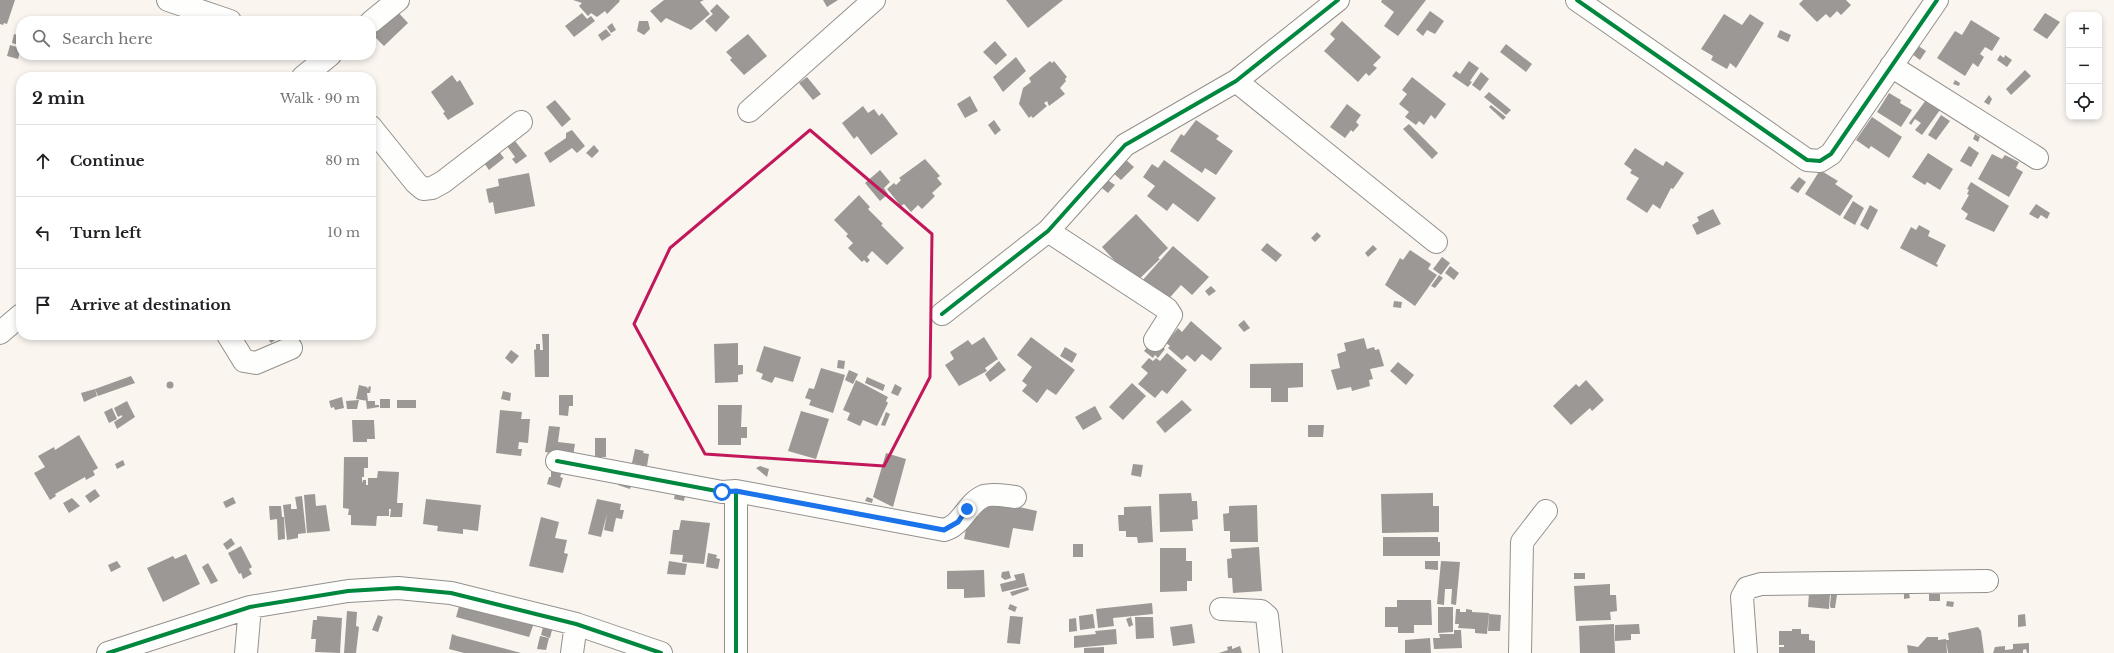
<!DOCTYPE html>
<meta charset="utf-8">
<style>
body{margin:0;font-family:"Libre Baskerville",serif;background:#f2f2f2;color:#202124}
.controls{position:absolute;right:12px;top:12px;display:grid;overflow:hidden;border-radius:8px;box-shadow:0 2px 6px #0003}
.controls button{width:36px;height:36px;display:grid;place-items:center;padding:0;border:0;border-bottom:1px solid #e0e0e0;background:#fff;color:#202124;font:20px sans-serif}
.stop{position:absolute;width:12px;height:12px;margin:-9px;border:3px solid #1a73e8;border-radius:50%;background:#fff}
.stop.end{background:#1a73e8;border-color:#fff;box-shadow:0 1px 4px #0008}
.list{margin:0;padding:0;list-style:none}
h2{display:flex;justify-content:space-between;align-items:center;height:52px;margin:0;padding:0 16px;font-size:17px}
h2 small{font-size:13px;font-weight:400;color:#757577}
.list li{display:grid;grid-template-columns:26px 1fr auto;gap:12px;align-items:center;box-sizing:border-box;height:72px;padding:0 16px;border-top:1px solid #e0e0e0}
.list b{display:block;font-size:15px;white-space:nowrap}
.list em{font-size:13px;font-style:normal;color:#757577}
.icon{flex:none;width:22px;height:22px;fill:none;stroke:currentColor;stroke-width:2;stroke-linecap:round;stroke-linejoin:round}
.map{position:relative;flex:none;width:2114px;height:653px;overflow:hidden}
.search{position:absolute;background:#fff;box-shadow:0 2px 6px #0003;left:16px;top:16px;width:360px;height:44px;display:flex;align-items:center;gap:10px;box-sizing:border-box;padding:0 14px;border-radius:16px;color:#757577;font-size:15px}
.panel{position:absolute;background:#fff;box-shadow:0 2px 6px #0003;left:16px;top:72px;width:360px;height:268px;border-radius:16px}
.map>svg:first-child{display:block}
.building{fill:#9c9895}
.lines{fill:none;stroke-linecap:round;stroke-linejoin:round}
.minor-casing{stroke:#93908e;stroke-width:24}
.minor{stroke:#fefefd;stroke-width:22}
.cycleway-casing{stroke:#fff;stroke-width:6}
.cycleway{stroke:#00873e;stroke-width:4}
.route{stroke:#1a73e8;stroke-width:5}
.marked{fill:none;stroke:#c2185b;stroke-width:3;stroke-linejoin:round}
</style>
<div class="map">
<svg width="2114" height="653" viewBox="0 0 2114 653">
<rect width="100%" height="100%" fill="#faf5ef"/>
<path class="building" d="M0 0H15L7 24 4 23 3 25 0 24Z
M573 0H619L620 1 607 14 605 11 597 17 591 13 588 16 579 6 582 3Z
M664 0H704L700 2 710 14 691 30 666 18 661 23 650 11Z
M823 0H838L827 7Z
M1006 0H1063L1028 28Z
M1382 0H1426L1398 36 1384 26 1394 12 1381 2Z
M1803 0H1846L1851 5 1841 15 1837 11 1830 18 1826 14 1817 22 1799 4Z
M717 4 730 17 716 32 705 21 713 14 710 11Z
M395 9 408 23 384 46 371 33Z
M1430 11 1444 21 1435 34 1427 30 1423 36 1416 30Z
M582 13 587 19 591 16 595 21 574 37 565 26Z
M2045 13 2060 22 2047 39 2033 30Z
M1724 14 1742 25 1750 14 1764 23 1736 68 1730 63 1727 69 1711 60 1713 56 1701 49Z
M1971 20 2000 38 1992 51 1985 47 1980 54 1984 57 1978 67 1973 63 1965 76 1937 58 1955 31 1962 35Z
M639 21H648L650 29 644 35 637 31Z
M1342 21 1381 57 1373 65 1377 68 1369 76 1366 73 1358 82 1324 51 1335 39 1330 34Z
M612 23 616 30 611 33 607 27Z
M606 29 611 35 602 41 598 35Z
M1780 30 1791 35 1788 42 1777 37Z
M14 34 21 36V46L12 43Z
M748 34 767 56 744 75 730 60 732 58 726 52Z
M995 41 1007 55 996 65 983 52Z
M1914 43 1926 51 1920 60 1908 51Z
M1506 44 1532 64 1526 72 1500 52Z
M10 45 21 48 18 59 7 56Z
M2000 55 2004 58 2005 55 2012 60 2007 67 1997 60Z
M1016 57 1026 71 1003 92 993 77Z
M1050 61 1052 63 1054 61 1067 77 1065 79 1066 81 1060 88 1065 94 1049 106 1047 101 1044 103 1047 106 1033 118 1031 116 1029 118 1019 104 1023 88 1031 82 1029 78Z
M1469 61 1479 68 1470 81 1472 82 1468 87 1452 76 1456 71 1460 74Z
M2025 70 2031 76 2011 95 2006 89Z
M1481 72 1489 79 1480 91 1472 85Z
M452 75 457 82 460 80 474 104 448 120 443 113 445 112 431 92Z
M807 77 821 94 813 100 799 83Z
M1412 77 1446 104 1435 119 1431 115 1424 125 1419 121 1416 125 1405 117 1409 112 1399 104 1407 94 1402 90Z
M1955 80 1960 83 1959 86 1953 84Z
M1489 92 1511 110 1506 115 1484 97Z
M1889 93 1901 100 1900 103 1912 110 1901 127 1877 112Z
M1989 95 1992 99 1989 105 1984 102Z
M970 96 978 111 965 118 957 104Z
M555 100 571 119 562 127 546 107Z
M1926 100 1940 110 1922 135 1915 130 1921 123 1915 119 1911 125 1909 123Z
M1347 104 1361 115 1356 122 1359 125 1353 132 1351 130 1345 138 1330 127Z
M1491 105 1506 117 1503 120 1489 107Z
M863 106 868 113 874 109 879 116 882 113 898 134 871 155 857 136 854 139 842 123Z
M1941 115 1950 121 1936 140 1928 135Z
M1872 117 1902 137 1889 158 1871 146 1869 149 1856 140Z
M994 120 1001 130 995 135 988 125Z
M1196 120 1219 136 1216 139 1233 151 1216 175 1205 168 1202 173 1170 151 1181 134 1184 136Z
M1409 124 1438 153 1432 159 1403 129Z
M572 130 585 146 577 153 572 148 550 163 544 153 566 138V133Z
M1975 134 1980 137 1978 142 1973 139Z
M511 136 527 156 516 164 512 159 515 157 507 146 503 150 499 145Z
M594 145 599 151 592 158 586 153Z
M1969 146 1979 153 1971 167 1960 161Z
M1635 148 1663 166 1666 161 1684 173 1673 189 1671 188 1660 209 1653 204 1647 213 1626 199 1639 178 1630 173 1632 170 1624 164Z
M497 149 504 158 489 170 482 160Z
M1928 153 1953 169 1940 190 1927 182 1925 185 1912 177Z
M1992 154 2002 159 2005 155 2019 162 2016 168 2023 172 2009 197 1978 179Z
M925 159 940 176 937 178 942 184 932 193 935 196 922 209 918 205 911 212 904 204 901 206 887 189 894 183 896 185 901 180 899 178Z
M1125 159 1134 167 1121 180 1112 172Z
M1164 160 1216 198 1198 222 1173 203 1167 211 1147 196 1155 186 1143 177 1152 164 1158 168Z
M880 170 890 182 884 188 888 194 880 201 865 183Z
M1820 170 1838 181 1835 184 1853 196 1840 216 1805 194Z
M529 173 535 206 495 214 493 202 489 203 486 189 499 186 498 179Z
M1103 177 1115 185 1108 193 1098 185Z
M1799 177 1806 182 1798 193 1790 188Z
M1971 182 2009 206 1994 232 1965 219 1968 214 1961 209 1969 195 1967 194 1969 190 1967 189Z
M859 195 870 207 868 209 883 224 881 225 904 248 887 265 872 251 867 257 870 260 867 263 864 260 862 262 848 248 853 243 846 236 848 234 834 220Z
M1853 201 1864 208 1855 225 1843 218Z
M2036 204 2050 213 2047 219 2041 215 2038 219 2029 214Z
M1870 205 1878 210 1868 230 1860 225Z
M1713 209 1721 224 1697 235 1692 225 1699 221 1697 217Z
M1136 214 1168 248 1158 258 1160 259 1135 283 1102 247Z
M1919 225 1930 231 1928 236 1946 245 1936 264 1938 265 1937 267 1900 248 1911 227 1916 230Z
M1317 232 1321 236 1315 242 1311 238Z
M1267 243 1282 255 1276 262 1261 250Z
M1373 245 1377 249 1368 257 1365 253Z
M1173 246 1209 277 1192 295 1181 285 1165 303 1141 282Z
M1410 250 1431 264 1428 269 1437 275 1415 306 1385 285 1400 258 1403 260Z
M1442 257 1450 263 1441 275 1433 269Z
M1450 266 1459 273 1454 280 1445 273Z
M1439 275 1443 278 1435 288 1431 286Z
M1211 286 1216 291 1209 296 1205 291Z
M1394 301 1402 302 1401 308 1393 307Z
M1244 320 1250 328 1244 332 1238 325Z
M1191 321 1222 348 1211 361 1202 354 1195 362 1187 355 1182 360 1168 348 1170 346 1166 343 1178 328 1182 332Z
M542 334H549V377H535L534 350 536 349V344H540V350H543Z
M265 335H282L271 343Z
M984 337 998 359 985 368 987 371 959 386 945 365 954 359 950 352 968 340 972 345Z
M1031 337 1075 370 1056 395 1047 389 1037 403 1022 391 1027 385 1022 381 1032 367 1017 355Z
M1364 338 1367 349 1374 347 1375 350 1379 349 1384 366 1370 369 1373 379 1369 380 1370 386 1352 391 1351 387 1337 390 1331 370 1340 368 1337 354 1346 351 1344 343Z
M1153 340 1165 349 1158 358 1155 355 1153 358 1144 351Z
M738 343V365H743V374L738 375V382L715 383 714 344Z
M764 346 801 357 793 382 775 377 772 383 761 379 763 374 756 371Z
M1065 347 1077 354 1072 363 1060 356Z
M511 350 519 356 512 364 505 358Z
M1167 353 1187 370 1167 394 1162 390 1155 398 1138 384 1148 373 1141 367 1149 358 1153 361 1156 358 1160 361Z
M838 360 845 361 844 369 837 368Z
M999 361 1006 370 990 382 985 374Z
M1398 362 1414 375 1406 385 1390 371Z
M1303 363V387L1288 388V402H1271V388H1250V364Z
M821 368 845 375 833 413 809 405 811 400 805 398 809 388 814 389Z
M849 370 858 374 853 384 845 380Z
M131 376 135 383 98 396 95 389Z
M867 377 885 385 883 391 865 383Z
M856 380 888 397 886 401 888 403 877 426 863 420 860 426 847 420 850 413 843 410Z
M1586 380 1604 400 1592 411 1590 408 1571 425 1553 406 1576 384 1579 387Z
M166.5 385a3.5 3.5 0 1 1 7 0a3.5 3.5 0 1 1-7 0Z
M1132 383 1146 396 1123 420 1109 407Z
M895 384 902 388 898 396 891 393Z
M359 385 367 387 368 389 369 386 371 387 370 393H367L368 401 356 399Z
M95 389 97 396 84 402 81 393Z
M503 391 511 393 510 401 501 399Z
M559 395H573V406H569L568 416 559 415Z
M342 397 344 408 335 410 334 407 331 408 329 401Z
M380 399H390V408H380Z
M359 400 357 409H347L346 401Z
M397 400H416V408H397Z
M1182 400 1192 410 1165 433 1156 422Z
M127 401 135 417 117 429 114 422 122 417V415L118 417 114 408Z
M366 401H375V405H379V407L367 409Z
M718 405H742L741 427H747V438H741V445H718Z
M1095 406 1102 419 1083 430 1075 417Z
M112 408 117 419 109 423 104 412Z
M500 410 522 412 521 419H530L528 443 519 442 518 449H522L521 456 496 453Z
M801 411 829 419 816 459 788 451Z
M886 412 890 414 885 426 881 425Z
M352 420H374L375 439H367V442H353Z
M1308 425H1324L1323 437H1308Z
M549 426 560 427 558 442 575 444 573 456 545 452Z
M79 435 98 468 93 471 95 475 86 480 85 477 55 494 56 496 50 500 34 473 45 467 38 456 54 447 55 450Z
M595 438H606V457H595Z
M635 449 644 451 643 453 649 454 647 466 632 463Z
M886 453 906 459 893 507 873 497Z
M344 457H368V468H364V477H362V483L363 480H366V485H368V478H377L378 471 399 472 397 503H403L402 517H390L391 509H389V516H377L376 526 351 525V515H348L349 509 343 508Z
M123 460 125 465 117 469 115 464Z
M1133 464 1143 465 1141 477 1131 475Z
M760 466 769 469 767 477 756 468Z
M551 469 562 472 560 477 563 478 560 488 547 484 549 477H551Z
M621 478 633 481 630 489 618 485Z
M95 489 100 496 90 503 85 496Z
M675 493 685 496 684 501 674 499Z
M1191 493 1192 501H1197L1198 519 1192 520 1193 531 1160 532 1159 494Z
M1433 493V506H1439V532L1382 533 1381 494Z
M315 494 316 506 326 505 330 531 307 533 304 495Z
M302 496 306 533 298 534V538L287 540 283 505 291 504V509H297L295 497Z
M233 497 236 503 226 508 223 502Z
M867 497 873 499 872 503 865 501Z
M72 498 80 506 69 513 63 503Z
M426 499 481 505 478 531 463 529V534L437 531 438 526 423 524Z
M597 499 621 504 620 510H624L622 519 616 518 613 532 604 530 607 514 601 537 588 534Z
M983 499 1037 511 1033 531 1013 528 1009 548 964 539 969 514 979 516Z
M1257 505 1258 542H1230V531H1224L1223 514 1229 513V506Z
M269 506H281L282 517H284L285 539 278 540 277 519 270 520Z
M1151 506 1153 542 1138 543 1137 537H1126V531H1119L1118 515H1124V507Z
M541 517 559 522 555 538 567 540 564 553 568 554 563 573 529 566Z
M681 520 710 523 704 564 682 562 683 555 670 554 673 530H679Z
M1383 537H1438V542H1440V556H1383Z
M231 538 235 544 227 550 223 544Z
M1073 544H1083V557H1073Z
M241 546 252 567 249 569 252 574 243 579 241 573 239 574 228 553Z
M1259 547 1262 591 1233 593 1232 578H1228L1227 559 1232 558 1231 549Z
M1160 548H1186V561H1192V581H1187V591L1160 592Z
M708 553 717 555 716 558 720 559 718 569 706 567Z
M186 554 200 584 163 602 147 568 173 556 175 559Z
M117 561 121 567 111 572 108 565Z
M669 561 687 564 685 575 667 574Z
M1425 561H1438V570L1425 569Z
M1441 561 1460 562 1456 605 1451 604 1452 589H1445L1444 605 1437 604Z
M208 563 218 581 211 584 202 567Z
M984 570 985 597 964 598V589H947V571Z
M1009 571 1011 578 1005 580 1001 577 1002 572Z
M1024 573 1027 586 1002 592 1000 584 1016 580 1014 575Z
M1574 573H1585V579H1574Z
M1610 584V595H1616L1617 611 1610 612 1611 620 1576 621 1574 586Z
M1028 587 1029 590 1012 596 1010 592Z
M1809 593 1830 594 1829 609 1808 607Z
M1904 593H1909L1910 598 1904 599Z
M1831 594 1837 595 1835 608H1831L1830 606Z
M1929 594H1940V601H1929Z
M1397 600H1431L1432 625H1414V633H1398V627H1385V607H1397Z
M1947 601 1954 602 1953 607 1946 606Z
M460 603 534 623 529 637 456 617Z
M1152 603 1153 614 1113 618 1114 626 1098 628 1096 609Z
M1010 604 1017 607 1015 612 1008 609Z
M1438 607H1453V632L1438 633Z
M1456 609H1460V612H1466V609L1472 610V612L1489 613 1487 634 1475 633V629L1458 628 1459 624H1455Z
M347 611 357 612 356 626 359 627 356 653H344Z
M1093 614 1095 628 1080 630 1079 616Z
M1489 614 1501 615 1500 631H1488Z
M2025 614 2026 626 2018 627V615Z
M378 615 383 617 378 632 372 630Z
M317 616 342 618 340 653 315 652 316 639H311L313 620H317Z
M1010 616 1023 617 1020 644 1007 643Z
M1131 617 1133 625 1129 627 1126 619Z
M1135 617H1153L1154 638 1136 639Z
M1076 618 1077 631 1069 632V619Z
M544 623 553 626 550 638 541 635Z
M1192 624 1195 643 1173 646 1170 627Z
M1614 624 1615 653H1580L1579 626Z
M1639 624 1640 634H1631V640L1615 641V625Z
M1978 627 1981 631 1984 653H1948L1946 640H1949L1948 633Z
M1116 629 1117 644 1074 648V636L1096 634 1095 631Z
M1792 629H1801V634H1809V640L1815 641V653H1779V647H1784V645H1779V631H1792Z
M1454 630H1461L1462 648 1434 649 1433 638H1440L1439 634H1454Z
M452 634 457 636 521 653H464L449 649Z
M540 636 549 638 546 650 537 649Z
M1927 637H1938V640L1946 639 1947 653H1908L1907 645 1918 647Z
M1430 638 1431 653H1405V640Z
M2029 643V653H2027L2026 649 2023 650V653H1993L1995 647 2005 646V650L2013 649V644Z
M1232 646V649L1240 646 1242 653H1219L1228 650 1227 647Z
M1104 647V653H1084V648Z"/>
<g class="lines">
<defs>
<path id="minor" d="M168 0 230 21
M1577 0 1807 160 1820 161 1831 154 1937 0
M371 22 398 0
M1891 66 2037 158
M303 77 330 55
M1236 81 1436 242
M749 111 874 0
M371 127 416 183 423 189 432 188 443 182 521 122
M1048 231 1167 309 1171 315 1155 340
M942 314 1048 231 1125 145 1236 81 1338 0
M0 333 21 315
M228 335 244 361 256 363 291 348
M557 461 722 492 736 491V653
M736 491 944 530C962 526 967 503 984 496 993 493 1006 496 1015 497
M1221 609 1261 611 1267 616 1271 653
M108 653 250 607 348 591 398 588 451 593 576 624 661 653
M246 653 250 607
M572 653 576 624
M1520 653 1522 542 1546 511
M1746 653 1742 597 1747 588 1761 584 1987 581"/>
</defs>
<use href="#minor" class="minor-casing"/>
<use href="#minor" class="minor"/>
<defs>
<path id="cycleway" d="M1577 0 1807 160 1820 161 1831 154 1937 0
M942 314 1048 231 1125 145 1236 81 1338 0
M557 461 722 492 736 491V653
M108 653 250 607 348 591 398 588 451 593 576 624 661 653"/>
</defs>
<use href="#cycleway" class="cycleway-casing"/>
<use href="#cycleway" class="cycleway"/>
</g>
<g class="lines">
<path class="route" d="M722 492 736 491 944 530 958 522 967 509"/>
</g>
<path class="marked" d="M810 130 932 234 930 377 884 466 705 454 634 324 670 248Z"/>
</svg>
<div class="controls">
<button>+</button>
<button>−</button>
<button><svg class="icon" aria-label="locate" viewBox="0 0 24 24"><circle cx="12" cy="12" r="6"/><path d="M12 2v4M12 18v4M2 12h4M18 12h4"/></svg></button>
</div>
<div class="stop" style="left:722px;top:492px"></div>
<div class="stop end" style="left:967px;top:509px"></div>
<div class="search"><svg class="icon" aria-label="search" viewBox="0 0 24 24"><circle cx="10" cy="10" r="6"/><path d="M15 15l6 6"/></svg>Search here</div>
<section class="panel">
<h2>2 min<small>Walk · 90 m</small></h2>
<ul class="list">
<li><svg class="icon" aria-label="ahead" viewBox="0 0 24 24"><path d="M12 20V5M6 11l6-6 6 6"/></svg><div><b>Continue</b></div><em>80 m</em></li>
<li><svg class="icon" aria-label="left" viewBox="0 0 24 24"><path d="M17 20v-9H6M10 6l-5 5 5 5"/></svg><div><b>Turn left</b></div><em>10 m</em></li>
<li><svg class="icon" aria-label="arrive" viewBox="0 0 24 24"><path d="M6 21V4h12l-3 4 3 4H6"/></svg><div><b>Arrive at destination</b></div></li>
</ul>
</section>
</div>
